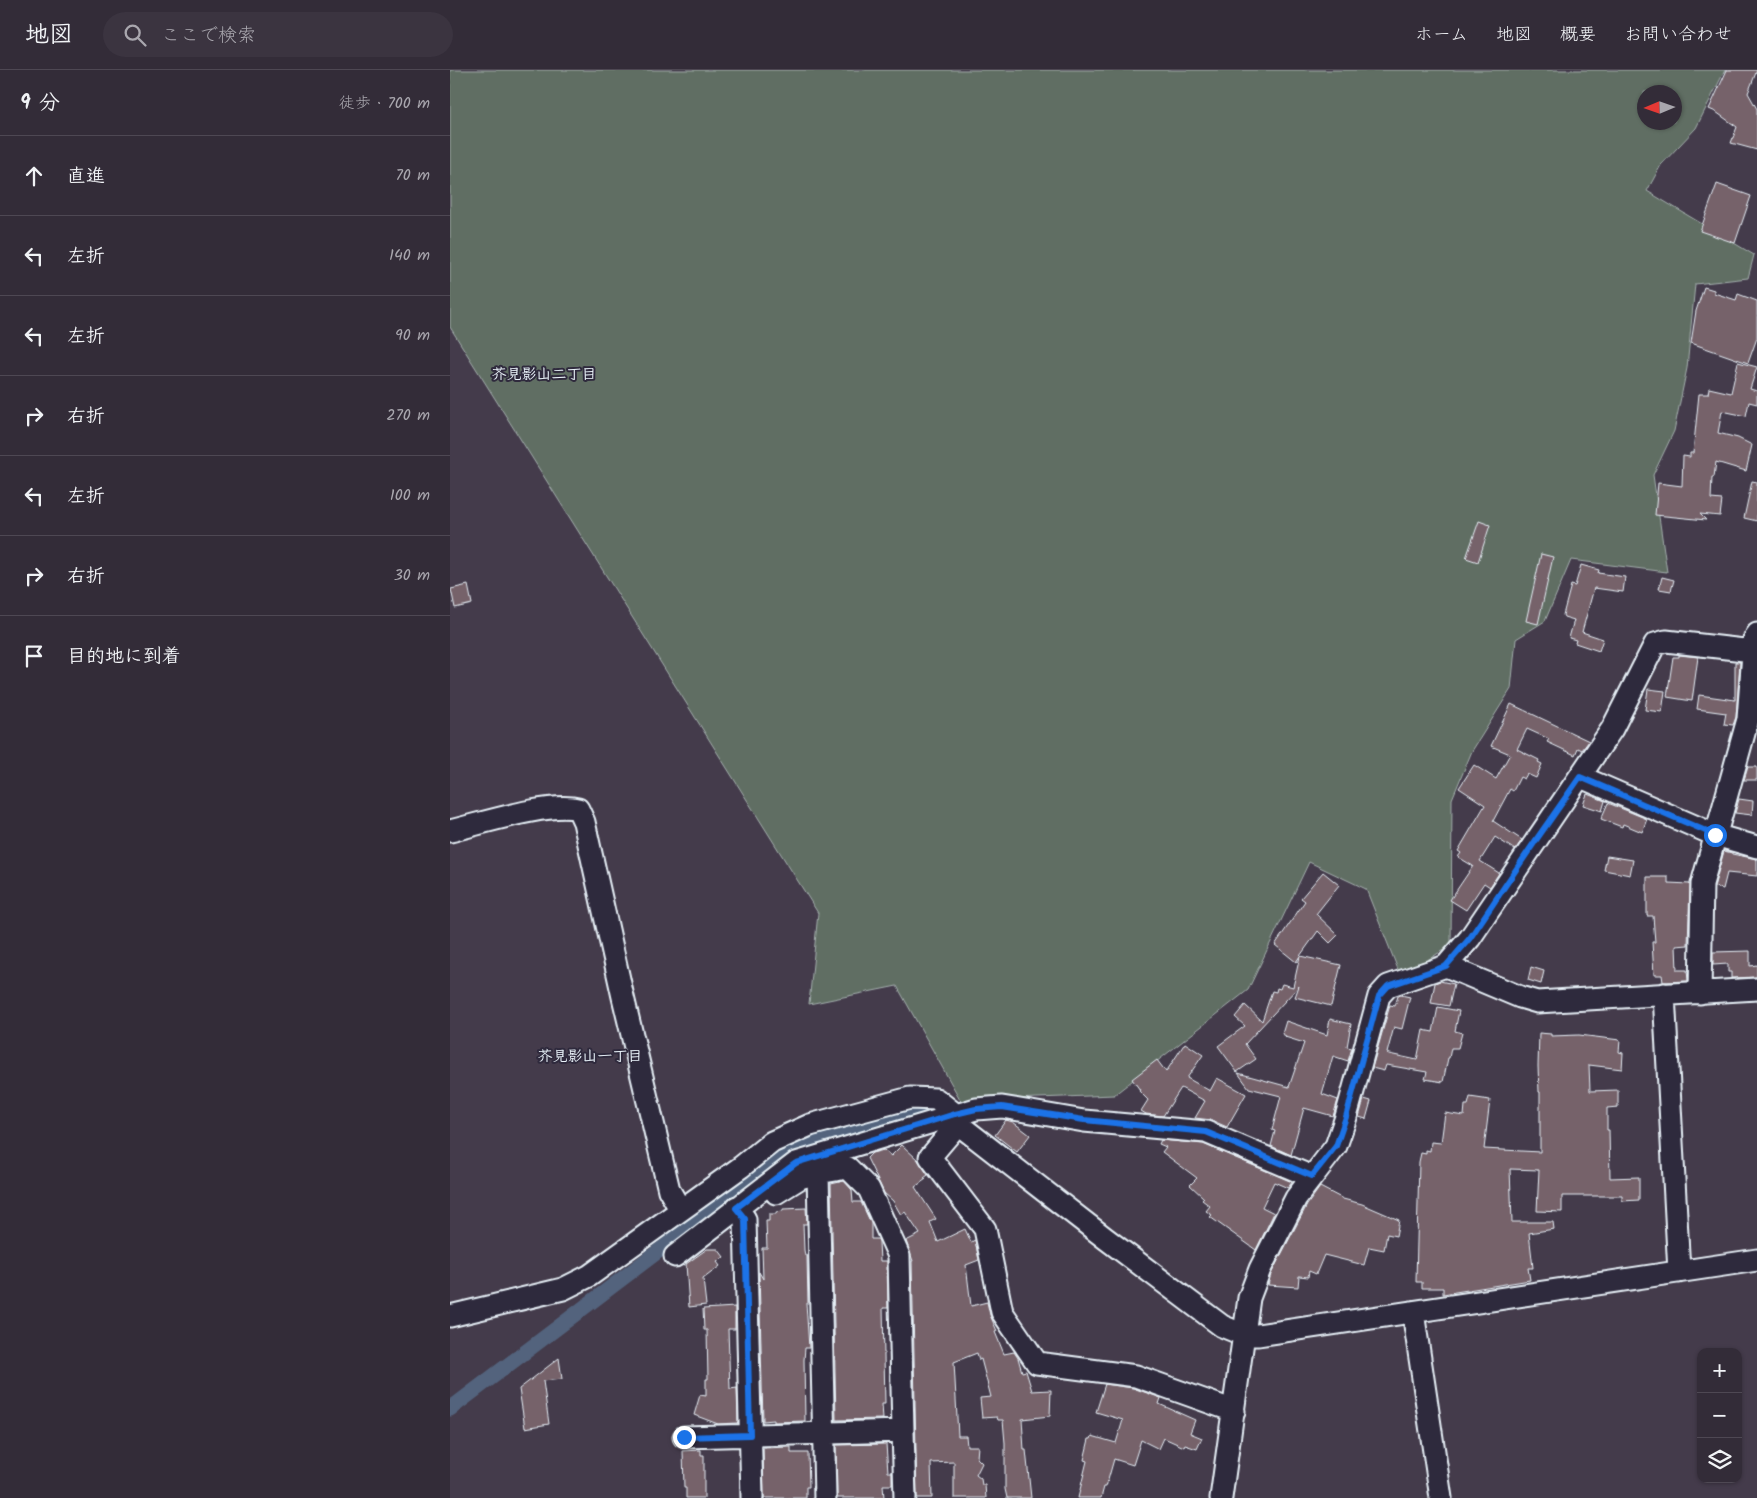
<!DOCTYPE html>
<html lang="ja">
<meta charset="utf-8">
<style>
body{margin:0;font-family:Kalam,"Klee One",sans-serif;background:#3b3440;color:#f1f3f6}
.controls{position:absolute;right:15px;bottom:15px;display:grid;overflow:hidden;border-radius:10px;box-shadow:0 1px 4px #0004}
.controls button{width:45px;height:45px;display:grid;place-items:center;padding:0;border:0;border-bottom:1px solid #4e4853;background:#332c38;color:#f1f3f6;font:25px sans-serif}
.compass{position:absolute;left:1187px;top:15px;width:45px;height:45px;border-radius:50%;background:#332c38;box-shadow:0 1px 4px #0004;rotate:268deg}
.stop{position:absolute;width:15px;height:15px;margin:-11px;border:4px solid #1a73e8;border-radius:50%;background:#fff}
.stop.end{background:#1a73e8;border-color:#fff;box-shadow:0 1px 5px #0008}
.list{margin:0;padding:0;list-style:none}
h2{display:flex;justify-content:space-between;align-items:center;height:65px;margin:0;padding:0 20px;font-size:21px}
h2 small{font-size:16px;font-weight:400;color:#a9a7ae}
.list li{display:grid;grid-template-columns:32px 1fr auto;gap:15px;align-items:center;box-sizing:border-box;height:80px;padding:0 20px;border-top:1px solid #4e4853}
.list b{display:block;font-size:19px;white-space:nowrap}
.list em{font-size:16px;font-style:normal;color:#a9a7ae}
.icon{flex:none;width:28px;height:28px;fill:none;stroke:currentColor;stroke-width:2;stroke-linecap:round;stroke-linejoin:round}
.map{position:relative;flex:none;width:1307px;height:1428px;overflow:hidden}
header{display:flex;align-items:center;gap:30px;box-sizing:border-box;height:70px;padding:0 25px;background:#332c38;border-bottom:1px solid #4e4853}
header strong{font-size:24px}
nav{display:flex;gap:28px;margin-inline-start:auto;font-size:18px}
.search{width:350px;height:45px;background:#3b3440;display:flex;align-items:center;gap:12px;box-sizing:border-box;padding:0 18px;border-radius:28px;color:#a9a7ae;font-size:19px}
main{display:flex}
aside{flex:1;background:#332c38}
.map>svg:first-child{display:block}
.green{fill:#616e63;stroke:#a4b0ae;fill-rule:evenodd}
.lines{fill:none;stroke-linecap:round;stroke-linejoin:round}
.canal{stroke:#52637d;stroke-width:15}
.building{fill:#76626b;stroke:#e8f1f8}
.minor-casing{stroke:#e8f1f8;stroke-width:25}
.minor{stroke:#2f2a3d;stroke-width:21}
.route{stroke:#1a73e8;stroke-width:6}
.labels{text-anchor:middle;dominant-baseline:central;stroke-width:4;stroke-linejoin:round;paint-order:stroke}
.neighbourhood-label{font-size:15px;font-weight:bold;fill:#e8f1f8;stroke:#2f2a3d}
</style>
<header>
<strong>地図</strong>
<div class="search"><svg class="icon" aria-label="search" viewBox="0 0 24 24"><circle cx="10" cy="10" r="6"/><path d="M15 15l6 6"/></svg>ここで検索</div>
<nav><a>ホーム</a><a>地図</a><a>概要</a><a>お問い合わせ</a></nav>
</header>
<main>
<aside>
<h2>9 分<small>徒歩 · 700 m</small></h2>
<ul class="list">
<li><svg class="icon" aria-label="ahead" viewBox="0 0 24 24"><path d="M12 20V5M6 11l6-6 6 6"/></svg><div><b>直進</b></div><em>70 m</em></li>
<li><svg class="icon" aria-label="left" viewBox="0 0 24 24"><path d="M17 20v-9H6M10 6l-5 5 5 5"/></svg><div><b>左折</b></div><em>140 m</em></li>
<li><svg class="icon" aria-label="left" viewBox="0 0 24 24"><path d="M17 20v-9H6M10 6l-5 5 5 5"/></svg><div><b>左折</b></div><em>90 m</em></li>
<li><svg class="icon" aria-label="right" viewBox="0 0 24 24"><path d="M7 20v-9h11M14 6l5 5-5 5"/></svg><div><b>右折</b></div><em>270 m</em></li>
<li><svg class="icon" aria-label="left" viewBox="0 0 24 24"><path d="M17 20v-9H6M10 6l-5 5 5 5"/></svg><div><b>左折</b></div><em>100 m</em></li>
<li><svg class="icon" aria-label="right" viewBox="0 0 24 24"><path d="M7 20v-9h11M14 6l5 5-5 5"/></svg><div><b>右折</b></div><em>30 m</em></li>
<li><svg class="icon" aria-label="arrive" viewBox="0 0 24 24"><path d="M6 21V4h12l-3 4 3 4H6"/></svg><div><b>目的地に到着</b></div></li>
</ul>
</aside>
<div class="map">
<svg width="1307" height="1428" viewBox="0 0 1307 1428">
<rect width="100%" height="100%" fill="#443b4b"/>
<filter id="ink" filterUnits="userSpaceOnUse"><feTurbulence type="fractalNoise" baseFrequency=".02" numOctaves="2"/><feDisplacementMap in="SourceGraphic" scale="10" xChannelSelector="R" yChannelSelector="G"/><feConvolveMatrix kernelMatrix="1 2 1 2 8 2 1 2 1" color-interpolation-filters="sRGB"/></filter>
<g filter="url(#ink)">
<path class="green" d="M0 0H1275L1246 58 1211 95 1197 121 1304 185 1298 208 1245 214 1237 298 1224 361 1203 405 1217 502 1121 490 1095 551 1066 569 1061 619 1022 681 1002 729 1001 875 951 907 916 819 859 792 798 920 664 1025 511 1031 447 916 359 934 368 843 0 257ZM1194 22H1224V52H1194Z"/>
<g class="lines">
<path class="canal" d="M0 1339 334 1086 356 1076 476 1035"/>
</g>
<path class="building" d="M1277 0H1307L1298 23 1307 39V80L1281 73 1287 57 1266 42 1259 39Z
M1267 114 1301 126 1285 173 1250 161Z
M1254 217 1264 220V223L1286 230 1288 224 1307 231V268L1298 293 1241 273 1246 241Z
M1288 292 1307 297 1300 319 1307 321V334L1299 332 1296 346 1272 341 1268 363 1288 368 1302 375 1296 401 1266 392 1264 407H1262L1261 429 1272 430 1270 446 1250 444 1256 450 1205 445 1208 413 1232 416 1233 386 1240 387V383H1243L1249 324H1258L1259 318 1281 323Z
M1302 411 1307 412V451L1294 448Z
M1029 451 1040 455 1028 492 1016 488Z
M1091 484 1103 487 1088 554 1076 551Z
M1131 495 1149 500 1148 503 1175 507 1173 522 1144 518 1132 562 1153 569 1149 581 1125 573 1126 570 1119 568 1124 550 1114 547 1113 545 1121 515 1125 516Z
M1212 507 1224 510 1221 521 1209 519Z
M18 515 22 534 5 538 1 519Z
M1229 585 1248 587 1242 631 1217 627 1223 587H1229Z
M1285 592H1290L1286 647 1283 655 1274 654 1276 643 1247 639 1249 625 1285 630Z
M1198 619 1215 621 1212 642 1195 640Z
M1061 634 1139 671 1132 680 1128 678 1125 685 1097 672 1099 669 1077 659 1067 679 1089 690 1088 692 1092 694 1086 708 1077 704 1074 709 1070 707 1063 721 1060 719 1043 751 1072 770 1065 780 1045 767 1030 791 1049 803 1040 817 1034 813 1016 840 1000 830 1023 796 1008 787 1011 783 1008 781 1035 735 1009 718 1024 695 1046 709 1060 684 1041 676Z
M1298 697H1307V710H1294Z
M1137 724 1155 731 1152 741 1133 735Z
M1289 729 1303 731 1302 745 1285 743Z
M1158 733 1197 749 1192 762 1173 754 1172 757 1151 749Z
M1274 781 1282 783V784L1307 789V806L1277 803 1273 819 1264 817Z
M1157 786 1183 790 1180 805 1154 800Z
M873 802 889 815 866 844 888 865 880 873 868 861 850 886 891 895 881 936 845 927 849 916 795 974 806 989 787 1002 768 976 795 956 785 947 795 935 812 951 822 921 826 922 827 918 830 919 832 914 843 917 850 886 846 892 825 875 855 831 851 828Z
M1197 807H1218V813L1240 814 1238 875 1226 876 1227 900H1237L1238 911 1213 912 1212 905H1204L1202 872H1205L1203 846H1197Z
M1300 881V896L1307 895V907L1281 908V902H1278V894L1263 895V882Z
M1081 897 1094 901 1091 914 1078 910Z
M990 911 1004 914 999 936 981 933 985 913Z
M951 925 960 927 952 959 944 957 937 983 939 984 967 990 973 960 983 962 988 937 1009 941 1005 961 1012 963 1008 978H1001L999 988H998L993 1012 975 1009 977 1002 936 995 934 1001 922 998 940 935 945 936 948 926Z
M880 949 901 954 897 977 902 978 898 991 883 986 872 1024 888 1030 884 1043 883 1046 854 1038 841 1085 821 1076 825 1061 822 1060 831 1026 799 1018 788 1003 839 1017 854 973 835 967 836 966 832 964 836 951 877 965Z
M1089 963 1101 964V966L1129 965 1170 970 1169 982 1173 983 1172 999 1139 995 1140 1021 1168 1020V1037L1157 1038V1060H1159L1160 1108 1189 1107V1130L1172 1131V1126H1112V1142L1087 1141 1089 1100 1060 1099 1062 1152H1103L1104 1159 1079 1163 1083 1198H1078L1080 1210 993 1224V1218H972V1212H966L969 1092 971 1083 976 1084V1080L980 1081 981 1072 991 1073 995 1043 1014 1046 1015 1035H1018L1020 1027 1040 1030 1034 1079 1090 1082V1022H1089L1088 996Z
M735 973 753 985 737 1008 760 1021 767 1008 796 1024 777 1057 761 1050 745 1048 755 1031 731 1018 713 1046 696 1044 691 1041 698 1030 689 1021 690 1020 682 1009 707 990 716 1002Z
M914 1029 921 1031 916 1049 909 1047Z
M556 1050 563 1052 580 1065 567 1082 545 1065Z
M711 1070 753 1074 842 1112 838 1118 824 1112 812 1137 824 1143 806 1180 760 1147 762 1145 756 1141 760 1136 752 1130 754 1128 740 1115 747 1108 712 1082 716 1077 709 1074Z
M452 1075 468 1090 478 1105 474 1108 476 1109 465 1117 486 1149 480 1152 488 1172 515 1159 521 1172 525 1170 529 1190 516 1195 521 1236 537 1232 540 1245 547 1261 545 1262 554 1284 564 1282 568 1288 572 1302 576 1301 582 1321 601 1320 600 1346 572 1349 574 1380H576L581 1428H557L555 1419V1373L553 1350H548L547 1347 532 1348 530 1328 541 1327 531 1289 529 1290 527 1283 504 1292 508 1366H516L517 1376H528L527 1388 532 1393 526 1405 531 1409 532 1415H535L536 1428H504V1392L481 1393 482 1428H467L462 1191H463L456 1171 470 1164 455 1142 451 1145 443 1131 434 1123 417 1088 422 1083 434 1080 441 1086Z
M394 1111 402 1120 403 1132H411L421 1153V1169H428L429 1172 430 1191H437L438 1238H433L435 1334H432L433 1349 386 1350 381 1114Z
M870 1117 893 1129 912 1134 949 1150 946 1166 937 1164 934 1180 919 1177 914 1195 874 1185 866 1204 859 1201 858 1207 849 1206 848 1217 818 1215 821 1204 857 1135Z
M356 1138 357 1154H353L354 1180 355 1186H357L358 1233H356L359 1278H355L354 1290 355 1351 324 1352V1350L313 1351 309 1202 313 1209 312 1178H317L316 1151H319V1144H326V1142L333 1141V1139Z
M257 1179H268L274 1187 267 1192 270 1196 253 1209 256 1235 239 1237 236 1194Z
M285 1237V1259H278L280 1319 287 1318 288 1352 287 1353 268 1354 244 1345 250 1325 256 1326V1309H258L257 1260H254L253 1239Z
M109 1288 112 1309 93 1311 99 1354 75 1358 69 1319Z
M655 1314 683 1318 711 1328 709 1334 745 1350 740 1363 752 1368 747 1379 735 1375 734 1377 714 1368 709 1379 691 1370 683 1395 664 1389 656 1417H654L651 1428H628L637 1391 634 1390 639 1369H641L642 1366 666 1373 673 1350 646 1342Z
M436 1374 438 1402H442V1415H433L434 1428H387L386 1375Z
M341 1377V1383H358L359 1417H356V1428H314L313 1378Z
M251 1380V1385H254V1428H236V1418H234L233 1381Z"/>
<g class="lines">
<defs>
<path id="minor" d="M1131 707 1265 765 1307 777
M0 761C30 754 101 731 128 739L134 752 173 927 219 1120 230 1139
M996 896 1070 927 1087 932 1307 919
M1250 923 1252 814 1298 649 1304 570
M1214 924 1229 1202
M508 1054 480 1087 535 1159 552 1242 587 1293 686 1306 784 1341
M326 1123 350 1108 368 1103 375 1428
M287 1137 295 1149 302 1428
M225 1186 346 1093 526 1039 552 1037 634 1051 756 1062 862 1107
M963 1242 991 1428
M0 1246 113 1219 139 1206 291 1097 322 1072 360 1055 460 1028 486 1029 505 1044 508 1054 655 1168 772 1256 794 1265H808L1307 1190
M453 1361 455 1428
M234 1367 453 1361 449 1186 419 1119 398 1098 368 1103
M771 1428 799 1228 810 1199 846 1128 886 1076 896 1047 929 926 938 916 996 896 1020 868 1162 659 1205 574 1216 571 1294 580 1302 576 1307 564"/>
</defs>
<use href="#minor" class="minor-casing"/>
<use href="#minor" class="minor"/>
</g>
</g>
<g class="lines" filter="url(#ink)">
<path class="route" d="M234 1367 300 1365 295 1149 286 1138 346 1093 505 1044 526 1039 552 1037 634 1050 756 1062 862 1106 886 1076 896 1047 929 926 938 916 996 896 1020 868 1086 770 1130 707 1265 765"/>
</g>
<g class="labels">
<g class="neighbourhood-label">
<text x="94" y="305">芥見影山二丁目</text>
<text x="140" y="987">芥見影山一丁目</text>
</g>
</g>
</svg>
<div class="controls">
<button>+</button>
<button>−</button>
<button><svg class="icon" aria-label="layers" viewBox="0 0 24 24"><path d="M12 4l9 5-9 5-9-5zM3 14l9 5 9-5"/></svg></button>
</div>
<svg class="compass" viewBox="-18 -18 36 36"><path d="M0-13l5 13h-10z" fill="#e53935"/><path d="M0 13l5-13h-10z" fill="#a9a7ae"/></svg>
<div class="stop" style="left:1265px;top:765px"></div>
<div class="stop end" style="left:234px;top:1367px"></div>
</div>
</main>
